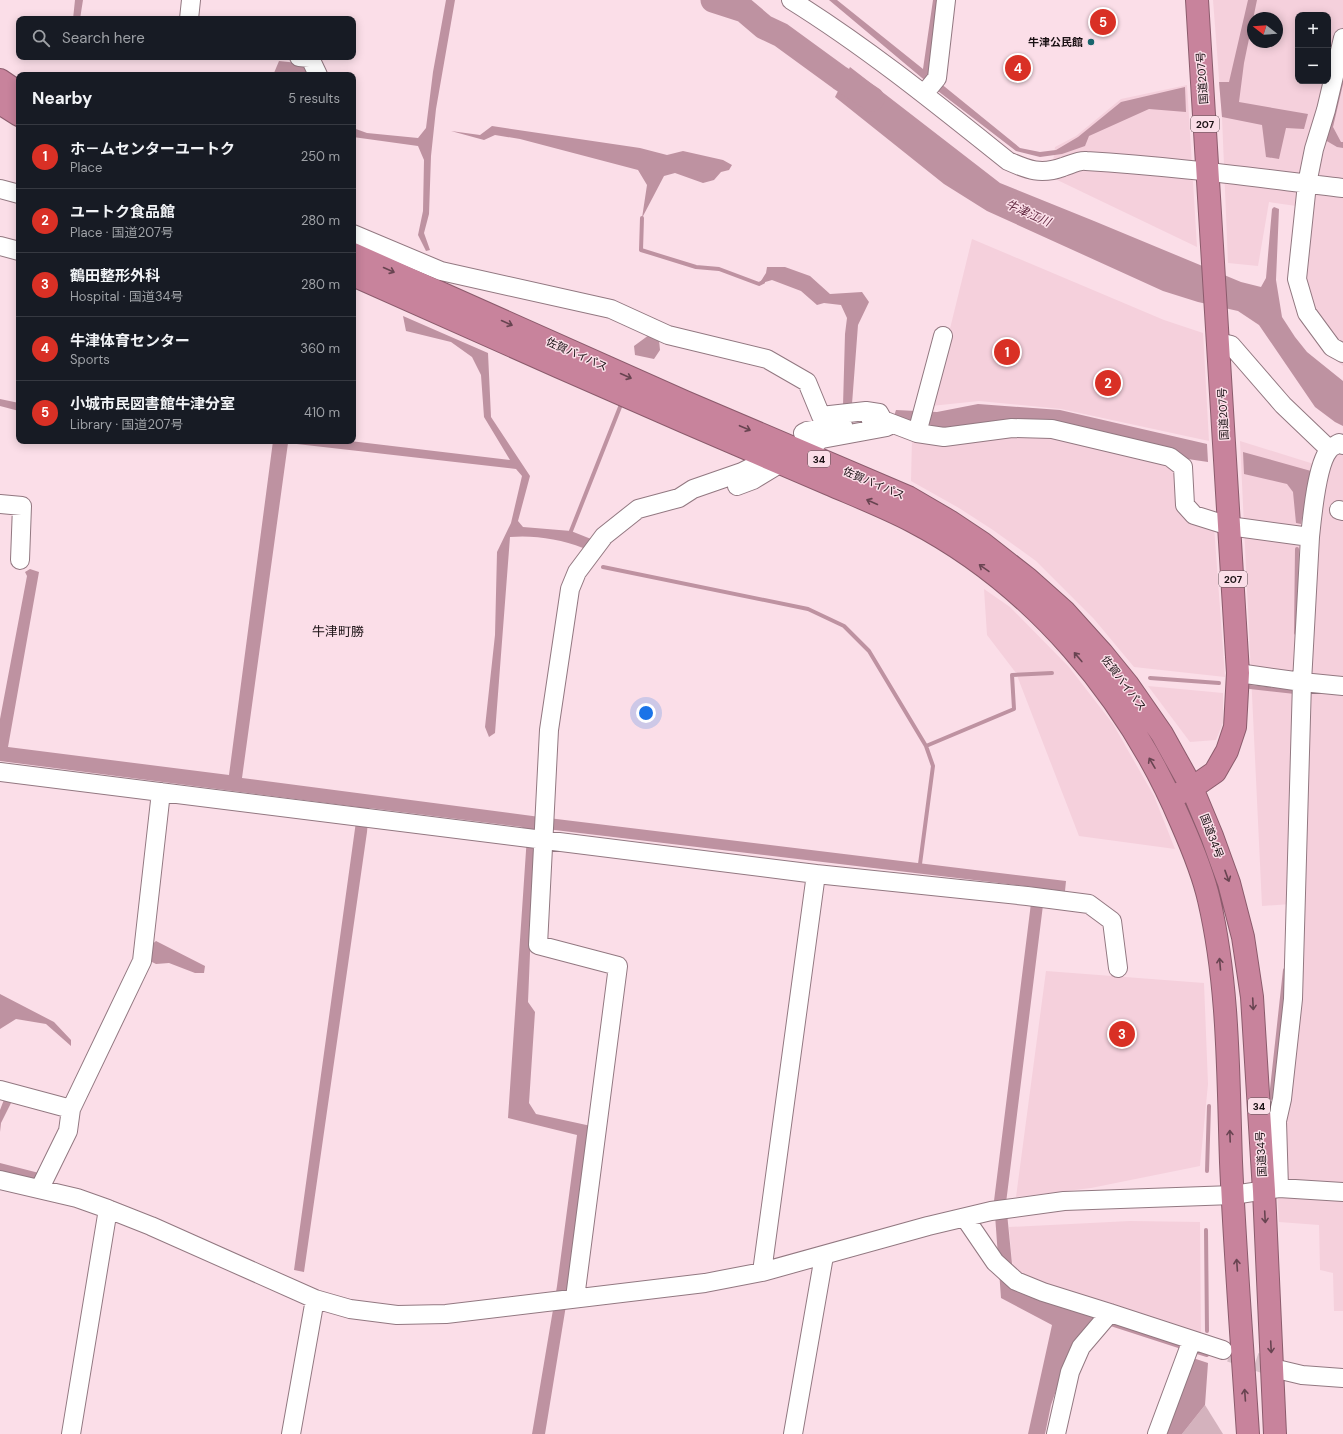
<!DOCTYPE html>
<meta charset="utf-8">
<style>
body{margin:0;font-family:"DM Sans","Noto Sans JP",sans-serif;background:#20242c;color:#f1f3f6}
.controls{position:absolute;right:12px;top:12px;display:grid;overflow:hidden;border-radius:8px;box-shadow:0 2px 10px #0003}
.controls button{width:36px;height:36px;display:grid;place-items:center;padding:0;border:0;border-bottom:1px solid #363941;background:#171b24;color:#f1f3f6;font:20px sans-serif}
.compass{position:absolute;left:1247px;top:12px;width:36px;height:36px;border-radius:50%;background:#171b24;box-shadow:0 2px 10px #0003;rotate:287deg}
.you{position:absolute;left:646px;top:713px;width:14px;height:14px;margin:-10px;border:3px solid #fff;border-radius:50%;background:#1a73e8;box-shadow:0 0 0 6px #1a73e833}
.badge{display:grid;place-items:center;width:26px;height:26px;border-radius:50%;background:#d93025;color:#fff;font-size:13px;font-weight:700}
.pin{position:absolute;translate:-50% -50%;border:2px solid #fff;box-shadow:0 1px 4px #0006}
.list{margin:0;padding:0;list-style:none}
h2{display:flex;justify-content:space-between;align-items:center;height:52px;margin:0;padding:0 16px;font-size:17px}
h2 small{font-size:13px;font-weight:400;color:#9ea1a6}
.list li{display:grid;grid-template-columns:26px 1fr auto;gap:12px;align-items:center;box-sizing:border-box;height:64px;padding:0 16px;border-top:1px solid #363941}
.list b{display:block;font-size:15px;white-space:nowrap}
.list p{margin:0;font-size:13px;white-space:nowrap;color:#9ea1a6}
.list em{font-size:13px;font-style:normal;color:#9ea1a6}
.icon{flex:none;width:22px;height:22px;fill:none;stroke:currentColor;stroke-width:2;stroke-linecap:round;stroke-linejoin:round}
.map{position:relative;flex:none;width:1343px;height:1434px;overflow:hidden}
.search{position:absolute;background:#171b24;box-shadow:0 2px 10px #0003;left:16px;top:16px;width:340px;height:44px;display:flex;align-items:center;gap:10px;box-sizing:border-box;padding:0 14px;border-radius:8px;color:#9ea1a6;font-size:15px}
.panel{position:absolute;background:#171b24;box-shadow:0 2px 10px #0003;left:16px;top:72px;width:340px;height:372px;border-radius:8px}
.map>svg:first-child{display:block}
.built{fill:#f5d0dc;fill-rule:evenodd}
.green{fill:#d4b2bd}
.water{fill:#be92a1}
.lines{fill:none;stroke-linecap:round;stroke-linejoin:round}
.stream{stroke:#be92a1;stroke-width:4}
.river{stroke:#be92a1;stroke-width:25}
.minor-tunnel{stroke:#d9bfc8;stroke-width:18;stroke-dasharray:18 9;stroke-linecap:butt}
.minor-casing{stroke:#927881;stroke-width:20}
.highway-casing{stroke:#8b5b6c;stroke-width:24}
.minor{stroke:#fff;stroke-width:18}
.highway{stroke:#c8839c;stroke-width:22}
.oneway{stroke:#684451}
.poi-dot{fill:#18656d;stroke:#fbdee8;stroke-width:1.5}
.labels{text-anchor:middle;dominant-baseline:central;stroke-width:3;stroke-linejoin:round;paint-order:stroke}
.shield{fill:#fbdee8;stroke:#5d4e53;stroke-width:1}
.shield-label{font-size:10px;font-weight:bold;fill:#191013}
.poi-label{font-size:11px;font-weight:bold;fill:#191013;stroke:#fbdee8;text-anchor:end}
.street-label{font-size:11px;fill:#191013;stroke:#fbdee8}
.water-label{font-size:12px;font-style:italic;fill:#662c44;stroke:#fbdee8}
.quarter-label{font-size:13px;fill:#191013;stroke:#fbdee8}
</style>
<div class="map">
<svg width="1343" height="1434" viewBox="0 0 1343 1434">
<rect width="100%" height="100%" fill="#fbdee8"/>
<path class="built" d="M1213 0H1343V366L1327 353 1301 321 1291 282 1296 206 1269 202 1258 266 1228 263 1222 117ZM1298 15H1328V81H1298ZM1253 18H1277V42H1253Z
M1187 85 1197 247 1051 177 1055 147 1076 136 1121 99Z
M972 239 1164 320 1203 333 1209 441 1061 409 979 401 931 406Z
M1338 434 1343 437V1311H1334L1333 1273 1320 1270 1319 1225 1279 1222 1272 1120 1282 1064 1291 904 1262 906 1240 441 1317 465Z
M1007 436 1057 437 1168 463 1176 475 1180 504 1214 526 1225 677 1134 667 1094 619 1036 561 993 530 959 508 911 481 912 439Z
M984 589 1010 607 1069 667 1113 724 1154 796 1175 849 1079 836 1016 673 987 635Z
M1148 686 1223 693V723L1216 740 1190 742Z
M1046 971 1204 983 1208 1084 1200 1166 1091 1188 1016 1197Z
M1130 1221 1200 1222 1201 1334 1014 1284 1009 1227Z"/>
<path class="green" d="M1205 1405 1223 1434H1182Z"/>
<path class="water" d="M75 0H83L80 19H73Z
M446 0H455L436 109 431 156 429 214 424 233 430 250 426 251 418 235 423 211 424 160 418 146 353 137V128L367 133 418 138 426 128 433 72Z
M829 0H837L923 69 933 0H939L929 74 1020 148 1040 152 1056 150 1078 137 1121 102 1185 87 1186 112 1149 109 1089 136 1085 146 1062 154 1040 157 1016 151 934 88Z
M1248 0H1257L1244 63 1239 102 1308 114 1304 129 1286 128 1279 159 1266 157 1262 125 1222 117 1219 82H1229Z
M1343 60V84L1333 127 1341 142H1343V148L1337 147 1325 140Z
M279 61 298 63 308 67 312 75H277L274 73Z
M850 67 1000 183 1094 221 1241 282 1261 287 1266 278 1272 209 1274 207 1279 209 1276 280 1282 317 1295 337 1307 352 1343 381V426L1335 422 1315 407 1259 325 1238 311 1198 302 1163 291 987 211 944 184 835 97Z
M492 126 640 148 667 155 683 151 723 160 732 165 729 170 721 172 714 180 703 183 675 173 664 176 642 218 647 185 638 170 520 139 495 135 484 140 451 131 480 135Z
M767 267H785L810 276 830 294 862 292 869 302 858 325 852 404 843 406 845 334 847 318 841 305 824 303 817 305 801 291 772 280 759 284 766 273Z
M403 316 488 353 491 417 530 476 518 521 523 527 571 531 591 539 583 548C560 539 534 535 510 537L495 733 489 737 485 727 495 635 497 552 511 523 522 476 516 469 288 443 242 778 540 817 1066 881 1065 891 1045 889 1006 1203 1014 1284 1091 1314 1094 1319 1070 1350 1051 1405 1045 1434H1028L1052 1325 1001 1298 994 1201 1033 887 538 828 535 832 528 1002 535 1012 529 1103 536 1114 591 1126 569 1287 545 1434H532L557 1286 577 1135 508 1118 527 836 522 827 369 808 367 832 304 1272 294 1270 358 807 0 761V719L27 576 25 572 30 569 39 572 8 747 229 775 273 441H350L510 460 484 417 481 375 472 357 451 342 406 331Z
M649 335 659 340 660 350 654 359 635 355 634 346Z
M0 399 19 403V411L0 406Z
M978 404 1060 410 1207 444 1208 462 1181 458 1045 422H987L943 430 894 416 896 410 937 412Z
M1243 452 1311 471 1301 524 1296 523 1293 492 1287 484 1244 474Z
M156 941 205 966 204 973H195L169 963 156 964 148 960 150 946Z
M0 994 54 1022 71 1040V1046L46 1024 16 1019 0 1029Z
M5 1097 13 1099 1 1123 0 1132V1110Z
M0 1163 39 1173 37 1179 0 1171Z
M1193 1358 1208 1363 1205 1405 1182 1434H1164Z"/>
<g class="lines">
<path class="stream" d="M642 218 641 250 696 267 719 269 759 284 763 282
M571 531 620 407
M603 567 808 609 844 626 869 651 926 746 933 766 920 864
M1296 633 1297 549
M1150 678 1219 683
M1250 687 1295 692V695
M926 746 1014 709 1012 675 1052 673
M1271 1098 1285 970
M1207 1171 1209 1106
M1206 1230 1207 1331
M1108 1323 1185 1348
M1194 1351 1207 1355"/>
<path class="river" d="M713 0 744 10 764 27 781 35 840 78 872 99"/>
<path class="minor-tunnel" d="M1230 1353 1281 1370"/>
<defs>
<path id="minor" d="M791 0C868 48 938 105 1008 161 1028 170 1041 175 1063 167 1070 165 1079 160 1086 161 1172 166 1258 178 1343 188
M189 19 191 0
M1343 38 1326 110 1314 149 1307 184 1297 279 1307 313 1332 347 1343 353
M299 57 310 58 318 75
M924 94 937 78 946 0
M0 189 19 194
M353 234 441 271 611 309 668 335 767 359 807 382 821 416 866 411 879 413 883 420
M0 246 19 251
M1218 342 1231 345 1283 405 1329 449
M871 421 883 420 917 433 944 437 1012 428 1052 429 1170 457 1183 467 1185 505 1194 515 1229 526 1310 537
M803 433 807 431 843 425
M917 433 943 336
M801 452 822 439 887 427
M737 486 753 480 781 463
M0 504 22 506 20 560
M1339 510 1343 511
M1238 673 1302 682 1343 686
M0 772 816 874 762 1272
M816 874 1027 896 1089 904 1112 921 1118 968
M0 1090 71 1109
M0 1180 77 1198 108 1209 151 1226 315 1299 350 1309 397 1315 446 1314 705 1283 762 1272 928 1226 991 1211 1064 1201 1233 1195 1279 1188 1343 1192
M40 1188 68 1131 71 1109 142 961 161 792
M1279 1188 1277 1121 1282 1099 1293 999 1302 682 1310 537C1312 517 1317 464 1329 450 1331 447 1336 445 1339 443L1343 445
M965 1218 995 1262 1016 1281 1043 1292 1110 1313 1223 1350
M575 1298 618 966 538 945 549 730 570 589 577 572 604 536 638 509 679 498 693 489 742 472 752 467
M1281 1370 1302 1375 1343 1378
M71 1434 108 1209
M291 1434 315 1299
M793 1434 824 1256
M1056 1434 1070 1372 1081 1347 1110 1313
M1157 1434 1192 1340"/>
<path id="highway" d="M0 80 19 93
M0 103 19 115
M353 254 685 402 908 497 949 521 982 543 1028 579 1065 612 1102 653 1128 685 1162 734 1192 788 1212 836 1229 883 1243 937 1252 997 1264 1191 1275 1434
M353 275C463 324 574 374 685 422 733 443 781 463 829 484 857 496 885 507 912 521 1033 584 1128 697 1181 822 1192 847 1203 873 1209 900 1229 986 1228 1075 1231 1162 1235 1253 1242 1343 1248 1434
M1178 794 1192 788 1215 772 1227 751 1235 727 1238 673 1197 0"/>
</defs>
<use href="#minor" class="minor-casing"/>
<use href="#highway" class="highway-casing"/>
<use href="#minor" class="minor"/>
<use href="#highway" class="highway"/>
</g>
<defs><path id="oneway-shaft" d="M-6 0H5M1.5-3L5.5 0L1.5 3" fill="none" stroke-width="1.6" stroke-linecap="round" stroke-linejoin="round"/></defs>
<g class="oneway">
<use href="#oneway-shaft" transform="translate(389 270) rotate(24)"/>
<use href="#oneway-shaft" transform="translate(507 323) rotate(24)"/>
<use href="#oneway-shaft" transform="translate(626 376) rotate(24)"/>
<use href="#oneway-shaft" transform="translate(745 428) rotate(23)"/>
<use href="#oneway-shaft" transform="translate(872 502) rotate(-156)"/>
<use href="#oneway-shaft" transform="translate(984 568) rotate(-145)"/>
<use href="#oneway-shaft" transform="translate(1078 657) rotate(-130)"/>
<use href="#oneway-shaft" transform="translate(1152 763) rotate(-120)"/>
<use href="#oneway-shaft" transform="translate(1227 876) rotate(70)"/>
<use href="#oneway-shaft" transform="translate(1220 964) rotate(-95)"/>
<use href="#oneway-shaft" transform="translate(1253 1004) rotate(87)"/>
<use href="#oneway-shaft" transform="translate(1230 1136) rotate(-92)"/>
<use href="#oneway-shaft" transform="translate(1265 1217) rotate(87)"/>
<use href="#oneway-shaft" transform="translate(1237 1265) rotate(-94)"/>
<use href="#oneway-shaft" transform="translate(1271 1347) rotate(87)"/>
<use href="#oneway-shaft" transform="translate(1245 1395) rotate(-94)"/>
</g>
<circle class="poi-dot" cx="1091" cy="42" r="4"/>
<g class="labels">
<g class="shield">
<rect x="1191" y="116" width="28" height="16" rx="3"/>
<rect x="808" y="451" width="22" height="16" rx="3"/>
<rect x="1219" y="571" width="28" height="16" rx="3"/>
<rect x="1248" y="1098" width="22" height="16" rx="3"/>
</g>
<g class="shield-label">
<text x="1205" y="124">207</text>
<text x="819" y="459">34</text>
<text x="1233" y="579">207</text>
<text x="1259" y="1106">34</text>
</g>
<g class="poi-label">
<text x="1083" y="42">牛津公民館</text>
</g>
<g class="street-label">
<text transform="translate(1202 78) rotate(-94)">国道207号</text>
<text transform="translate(577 354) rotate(24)">佐賀バイパス</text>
<text transform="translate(1223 414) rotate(-93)">国道207号</text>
<text transform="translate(874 483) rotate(23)">佐賀バイパス</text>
<text transform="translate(1124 683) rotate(53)">佐賀バイパス</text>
<text transform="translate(1212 836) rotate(69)">国道34号</text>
<text transform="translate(1261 1154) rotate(-93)">国道34号</text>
</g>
<g class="water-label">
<text transform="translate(1028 213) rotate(24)">牛津江川</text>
</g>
<g class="quarter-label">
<text x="338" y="631">牛津町勝</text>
</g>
</g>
</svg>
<div class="controls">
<button>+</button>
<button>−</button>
</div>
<svg class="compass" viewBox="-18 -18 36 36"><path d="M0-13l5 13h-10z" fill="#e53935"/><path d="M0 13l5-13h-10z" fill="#9ea1a6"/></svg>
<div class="you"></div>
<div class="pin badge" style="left:1007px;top:352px">1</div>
<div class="pin badge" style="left:1108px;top:383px">2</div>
<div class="pin badge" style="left:1122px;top:1034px">3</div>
<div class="pin badge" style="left:1018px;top:68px">4</div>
<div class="pin badge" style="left:1103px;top:22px">5</div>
<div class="search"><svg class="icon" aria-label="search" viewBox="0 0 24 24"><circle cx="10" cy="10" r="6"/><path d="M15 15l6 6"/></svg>Search here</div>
<section class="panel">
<h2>Nearby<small>5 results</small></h2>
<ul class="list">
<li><span class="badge">1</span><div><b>ホ－ムセンターユートク</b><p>Place</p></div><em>250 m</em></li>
<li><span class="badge">2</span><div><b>ユートク食品館</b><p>Place · 国道207号</p></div><em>280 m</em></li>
<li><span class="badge">3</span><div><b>鶴田整形外科</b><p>Hospital · 国道34号</p></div><em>280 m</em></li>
<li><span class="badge">4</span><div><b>牛津体育センター</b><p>Sports</p></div><em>360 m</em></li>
<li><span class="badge">5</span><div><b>小城市民図書館牛津分室</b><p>Library · 国道207号</p></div><em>410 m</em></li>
</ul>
</section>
</div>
